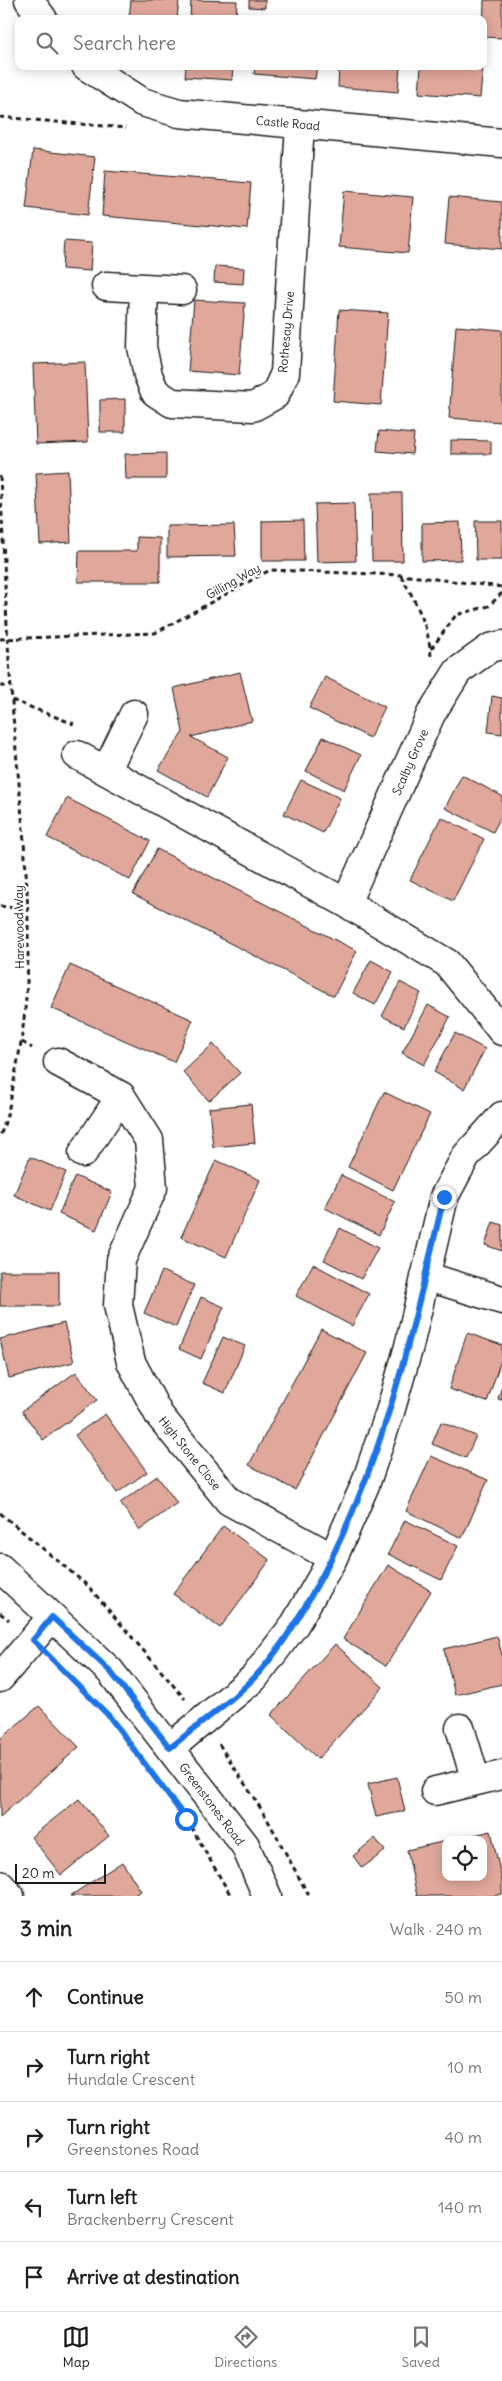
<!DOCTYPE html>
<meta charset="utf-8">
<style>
body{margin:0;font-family:Delius,sans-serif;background:#f2f2f2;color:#202124}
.controls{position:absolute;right:15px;bottom:15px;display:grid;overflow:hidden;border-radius:10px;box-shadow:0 2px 12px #0003}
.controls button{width:45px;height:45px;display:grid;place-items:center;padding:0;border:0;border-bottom:1px solid #e0e0e0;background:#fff;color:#202124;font:25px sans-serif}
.scale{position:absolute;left:15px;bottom:12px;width:91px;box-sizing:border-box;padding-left:5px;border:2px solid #1c1c1c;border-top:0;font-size:14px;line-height:18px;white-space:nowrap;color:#1c1c1c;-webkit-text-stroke:4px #fff;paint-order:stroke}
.stop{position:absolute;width:15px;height:15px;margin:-11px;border:4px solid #1a73e8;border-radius:50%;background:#fff}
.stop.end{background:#1a73e8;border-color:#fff;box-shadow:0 1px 5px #0008}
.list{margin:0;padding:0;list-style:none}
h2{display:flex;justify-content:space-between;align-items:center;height:65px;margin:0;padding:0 20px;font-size:21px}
h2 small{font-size:16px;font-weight:400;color:#757577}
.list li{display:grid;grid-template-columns:32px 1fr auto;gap:15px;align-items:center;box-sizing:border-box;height:70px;padding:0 20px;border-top:1px solid #e0e0e0}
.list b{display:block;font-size:19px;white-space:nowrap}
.list p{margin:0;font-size:16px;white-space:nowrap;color:#757577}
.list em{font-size:16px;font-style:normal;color:#757577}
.icon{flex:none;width:28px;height:28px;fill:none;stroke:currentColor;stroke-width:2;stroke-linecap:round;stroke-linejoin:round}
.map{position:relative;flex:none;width:502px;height:1896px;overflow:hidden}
.search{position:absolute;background:#fff;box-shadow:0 2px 12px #0003;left:15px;right:15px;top:15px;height:55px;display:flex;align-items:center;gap:12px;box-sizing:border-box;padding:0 18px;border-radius:10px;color:#757577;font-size:19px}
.sheet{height:415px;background:#fff}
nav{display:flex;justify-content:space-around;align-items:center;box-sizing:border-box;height:70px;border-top:1px solid #e0e0e0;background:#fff;font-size:14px;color:#757577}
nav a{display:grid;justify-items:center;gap:2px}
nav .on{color:#1c1c1c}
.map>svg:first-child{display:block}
.building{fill:#e0a79b;stroke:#1c1c1c}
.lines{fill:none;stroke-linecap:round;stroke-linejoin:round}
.street-casing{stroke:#1c1c1c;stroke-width:31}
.secondary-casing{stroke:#1c1c1c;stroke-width:31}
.path{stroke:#1c1c1c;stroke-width:3;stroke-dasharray:5 4;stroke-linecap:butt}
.street{stroke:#fff;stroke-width:28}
.secondary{stroke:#fff;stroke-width:28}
.route{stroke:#1a73e8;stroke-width:6}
.labels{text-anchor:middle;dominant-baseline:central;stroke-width:4.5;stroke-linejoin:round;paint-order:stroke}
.street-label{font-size:12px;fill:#1c1c1c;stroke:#fff}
</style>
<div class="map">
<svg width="502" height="1896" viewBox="0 0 502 1896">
<rect width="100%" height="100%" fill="#fff"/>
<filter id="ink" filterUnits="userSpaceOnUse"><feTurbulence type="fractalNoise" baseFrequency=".02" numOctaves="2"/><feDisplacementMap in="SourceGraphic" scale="10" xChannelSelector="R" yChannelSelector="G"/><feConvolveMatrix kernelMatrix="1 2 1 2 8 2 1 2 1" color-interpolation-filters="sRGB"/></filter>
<g filter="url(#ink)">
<path class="building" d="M131 0H179L177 19H129Z
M191 0 237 1 236 19H190Z
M249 0H265V8L249 7Z
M484 0H502V38L483 37Z
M186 66H233L232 80 185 77Z
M255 66H317L315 79 254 74Z
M339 66H400L398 92 338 87Z
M421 66H483L480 98 419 93Z
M33 150 95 157 88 215 26 208Z
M105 171 251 183 247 229 102 216Z
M344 191 413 197 408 253 339 247Z
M449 197 502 202V249L445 244Z
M64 241 92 243 90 271 62 269Z
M215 266 244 268 243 284 214 282Z
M194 300 245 303 239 375 188 371Z
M339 310 388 313 381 405 333 401Z
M456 326 502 330V422L449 418Z
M85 362 88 442 36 444 33 364Z
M125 399V432H100V400Z
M379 431 414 434 412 454 377 451Z
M451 440 491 441V454H451Z
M166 453V479H126L125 454Z
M68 471 71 542 40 544 36 473Z
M371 493H402L403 561H372Z
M354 503 356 561 317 562 315 504Z
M303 520 304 561H262V521Z
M475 521H502V560H476Z
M460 522 461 560 422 561V523Z
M234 525 236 556 167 557V526Z
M137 537 160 538V582H78L79 551H137Z
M240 672 252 721 191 737 228 757 207 797 158 770 183 732 174 688Z
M325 677 385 707 370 738 309 708Z
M492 696 502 698V734L488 732Z
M323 737 361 755 344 790 306 771Z
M462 775 502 796V814L493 832 445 808Z
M301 780 340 798 323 833 284 814Z
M67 798 150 841 130 880 47 837Z
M441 817 484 839 453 901 410 880Z
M157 849 357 951 334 996 133 894Z
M371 960 393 972 375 1005 353 993Z
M70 965 193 1020 174 1062 51 1008Z
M400 982 421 993 404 1027 382 1016Z
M428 1005 450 1017 424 1065 402 1053Z
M455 1033 485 1049 464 1089 434 1072Z
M213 1044 240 1073 209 1101 183 1072Z
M384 1092 430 1114 393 1190 348 1167Z
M251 1104 255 1143 213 1147 209 1108Z
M30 1157 66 1172 50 1211 14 1195Z
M216 1160 260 1180 226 1257 181 1237Z
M341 1175 395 1202 379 1235 325 1208Z
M75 1176 112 1192 96 1230 59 1214Z
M493 1222 502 1225V1251L485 1245Z
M340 1228 378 1248 361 1279 324 1260Z
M313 1264 369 1294 352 1326 296 1296Z
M0 1271H59V1306H0Z
M162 1271 194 1285 176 1327 144 1313Z
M201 1297 224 1307 201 1359 179 1349Z
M64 1323 74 1362 9 1378 0 1339Z
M321 1329 367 1353 295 1490 249 1465Z
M467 1333 502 1345V1357L487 1402 449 1389Z
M223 1337 245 1346 225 1393 202 1383Z
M76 1372 97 1400 43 1440 22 1411Z
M502 1386V1400L498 1399Z
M105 1414 147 1472 117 1493 75 1435Z
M441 1422 476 1436 466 1458 432 1444Z
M431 1456 488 1480 462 1538 406 1511Z
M157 1476 177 1503 140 1530 120 1503Z
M405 1520 458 1546 441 1580 388 1554Z
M223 1526 270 1560 220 1628 173 1594Z
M388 1565 431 1591 386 1666 343 1639Z
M497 1636 502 1655V1684L455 1695 444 1649Z
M335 1644 383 1687 318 1759 271 1715Z
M39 1706 79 1747 0 1817V1739Z
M397 1777 405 1811 376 1817 368 1784Z
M79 1799 109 1836 61 1875 31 1837Z
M491 1831 502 1881V1894L493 1896H417L407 1850 446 1841V1877H483V1840H453Z
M375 1838 385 1851 362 1868 353 1856Z
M122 1862 141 1891 133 1896H70Z"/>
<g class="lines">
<defs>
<path id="street" d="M29 0 43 19
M86 66 142 102 179 113 502 143
M106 286 182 290
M144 288 142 347 148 375 155 392 172 403 253 407 275 395 285 373 300 124
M77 755 346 903 447 963 502 1031
M106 771 134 714
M346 903 431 714 458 671 490 648 502 645
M58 1062 121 1096 149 1140 153 1188 121 1260 118 1305 131 1362 159 1415 229 1501 333 1558
M83 1153 121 1096
M425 1276 502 1300
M0 1678 52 1617
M460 1728 476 1781
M170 1748 254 1678 295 1624 333 1558 365 1485 390 1412 409 1346 444 1197 466 1156 502 1116
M435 1791 502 1775
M0 1885 10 1896"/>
<path id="secondary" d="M0 1568 110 1671 245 1845 267 1896"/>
</defs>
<use href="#street" class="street-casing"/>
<use href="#secondary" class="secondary-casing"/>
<path class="path" d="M0 117 126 128
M0 476C4 551 6 627 12 702 21 824 41 948 16 1070 12 1092 9 1114 0 1136
M401 576C415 600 430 629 431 658
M0 639 155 633 270 570 401 575 502 587
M431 649 456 615 489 606 502 593
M0 686H11
M12 700 74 724
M0 906 29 910
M22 1042 32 1048
M0 1513 88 1586 185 1699
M0 1613 9 1620
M72 1679 92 1700
M219 1744 265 1815 309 1896
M191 1827 231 1896"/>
<use href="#street" class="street"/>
<use href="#secondary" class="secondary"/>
</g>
</g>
<g class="lines" filter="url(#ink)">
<path class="route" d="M186 1819 109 1716 33 1640 52 1617 110 1671 170 1748C197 1725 229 1704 254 1678 277 1654 296 1623 312 1594 383 1471 411 1334 444 1197"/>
</g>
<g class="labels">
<g class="street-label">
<text transform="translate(288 123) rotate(5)">Castle Road</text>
<text transform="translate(286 332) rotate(-85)">Rothesay Drive</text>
<text transform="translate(233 581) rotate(-29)">Gilling Way</text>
<text transform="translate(410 762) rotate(-66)">Scalby Grove</text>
<text transform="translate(19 927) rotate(-91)">Harewood Way</text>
<text transform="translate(190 1453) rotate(51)">High Stone Close</text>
<text transform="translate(212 1804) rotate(53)">Greenstones Road</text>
</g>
</g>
</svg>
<div class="controls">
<button><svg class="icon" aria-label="locate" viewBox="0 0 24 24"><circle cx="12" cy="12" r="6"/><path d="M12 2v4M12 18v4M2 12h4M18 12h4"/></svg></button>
</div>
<div class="scale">20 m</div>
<div class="stop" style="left:186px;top:1819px"></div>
<div class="stop end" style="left:444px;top:1197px"></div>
<div class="search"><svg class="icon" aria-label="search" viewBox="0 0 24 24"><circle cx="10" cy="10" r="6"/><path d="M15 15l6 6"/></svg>Search here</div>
</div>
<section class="sheet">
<h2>3 min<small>Walk · 240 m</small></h2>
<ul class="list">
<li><svg class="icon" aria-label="ahead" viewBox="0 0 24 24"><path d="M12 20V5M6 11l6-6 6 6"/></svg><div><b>Continue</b></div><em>50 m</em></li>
<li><svg class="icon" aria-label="right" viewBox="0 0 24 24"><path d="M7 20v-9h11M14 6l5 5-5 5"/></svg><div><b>Turn right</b><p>Hundale Crescent</p></div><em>10 m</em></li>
<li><svg class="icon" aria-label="right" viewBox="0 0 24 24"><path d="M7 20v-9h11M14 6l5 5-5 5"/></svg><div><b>Turn right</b><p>Greenstones Road</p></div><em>40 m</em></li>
<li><svg class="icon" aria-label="left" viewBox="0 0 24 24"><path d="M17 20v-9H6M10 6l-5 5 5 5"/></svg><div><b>Turn left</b><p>Brackenberry Crescent</p></div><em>140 m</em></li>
<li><svg class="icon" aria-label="arrive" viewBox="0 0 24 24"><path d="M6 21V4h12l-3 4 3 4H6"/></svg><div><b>Arrive at destination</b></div></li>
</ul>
</section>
<nav>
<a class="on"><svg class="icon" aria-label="map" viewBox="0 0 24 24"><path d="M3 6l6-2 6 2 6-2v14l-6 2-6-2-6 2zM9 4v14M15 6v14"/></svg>Map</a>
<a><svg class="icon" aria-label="directions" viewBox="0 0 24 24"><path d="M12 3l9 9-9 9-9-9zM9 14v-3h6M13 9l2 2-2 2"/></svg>Directions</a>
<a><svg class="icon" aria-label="saved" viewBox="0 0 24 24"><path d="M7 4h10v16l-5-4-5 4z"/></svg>Saved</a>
</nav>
